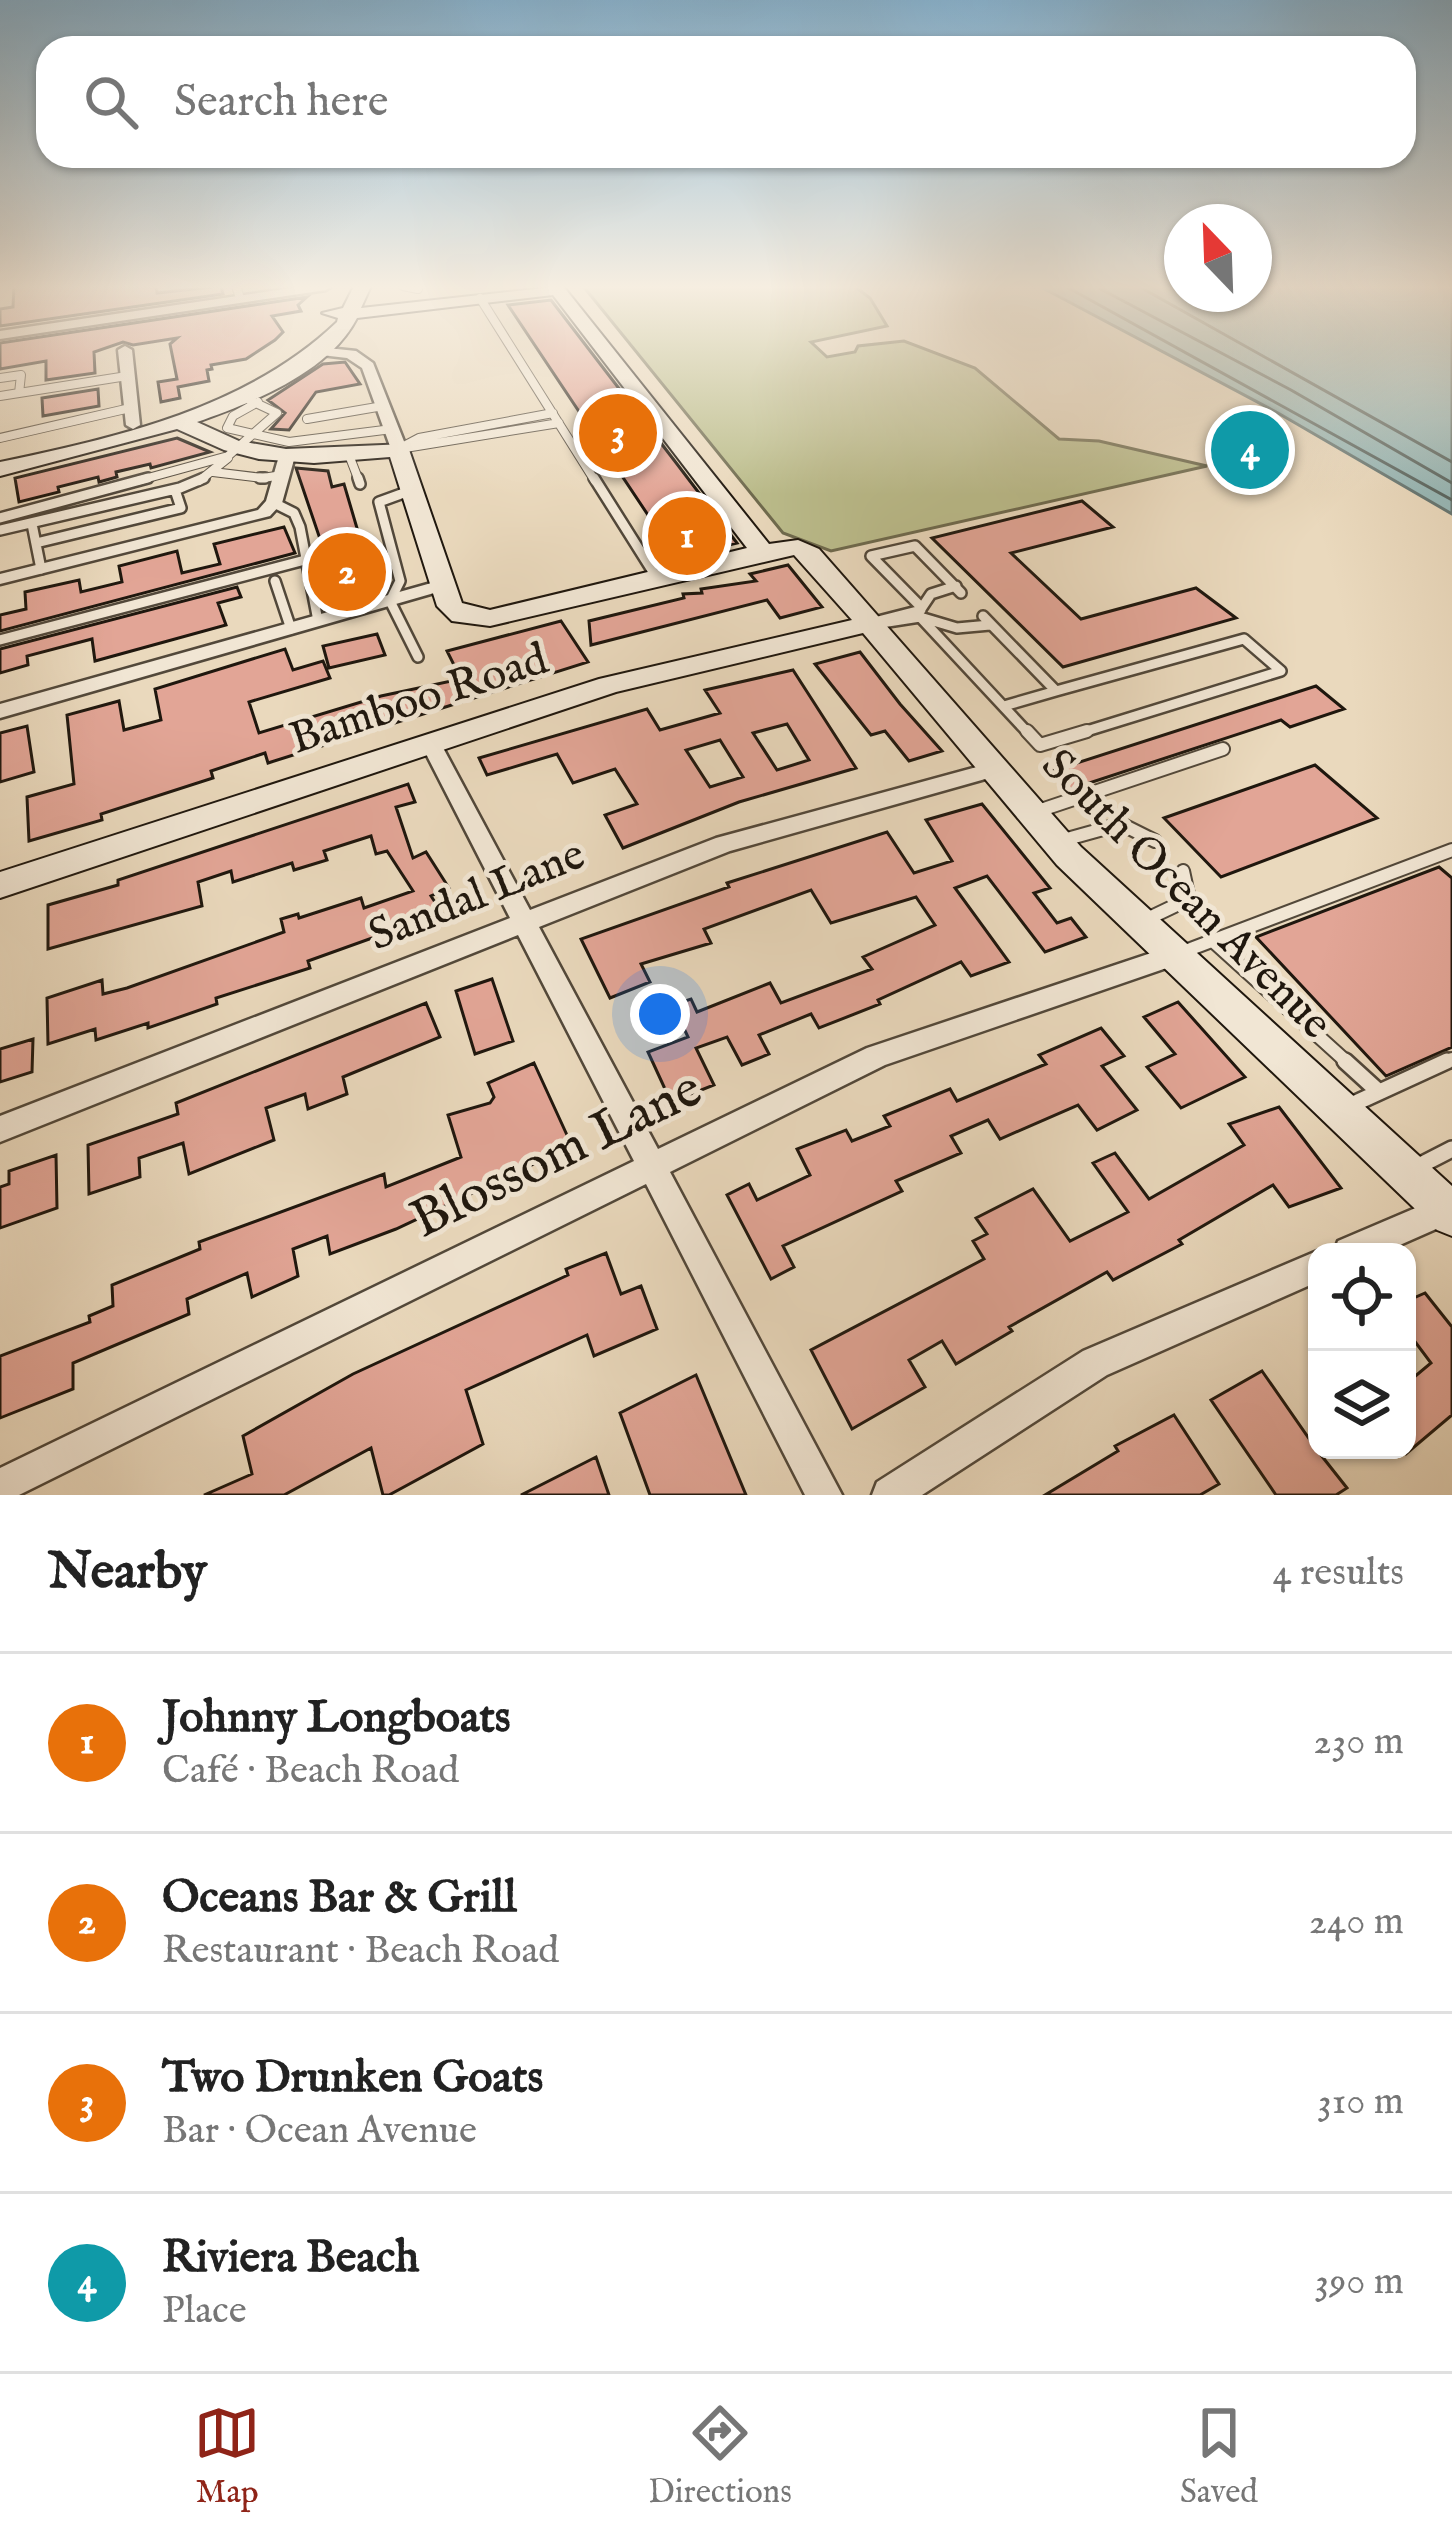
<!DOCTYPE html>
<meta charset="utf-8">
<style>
body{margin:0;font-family:"IM FELL English",serif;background:#f6f6f6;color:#222}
.controls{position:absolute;right:36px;bottom:36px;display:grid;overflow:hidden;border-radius:24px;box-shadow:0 3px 9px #0004}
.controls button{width:108px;height:108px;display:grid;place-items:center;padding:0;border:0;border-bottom:3px solid #e0e0e0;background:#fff;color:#222;font:60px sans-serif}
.compass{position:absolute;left:1164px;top:204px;width:108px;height:108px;border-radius:50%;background:#fff;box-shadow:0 3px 9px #0004;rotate:337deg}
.you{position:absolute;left:660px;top:1014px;width:42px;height:42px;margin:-30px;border:9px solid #fff;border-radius:50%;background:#1a73e8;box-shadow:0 0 0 18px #1a73e833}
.badge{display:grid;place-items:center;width:78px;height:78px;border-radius:50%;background:#8f2418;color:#fff;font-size:39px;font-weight:700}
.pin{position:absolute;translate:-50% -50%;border:6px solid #fff;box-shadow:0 3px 12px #0006}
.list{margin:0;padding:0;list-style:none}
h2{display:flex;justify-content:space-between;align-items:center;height:156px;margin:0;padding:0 48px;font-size:51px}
h2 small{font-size:39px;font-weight:400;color:#767676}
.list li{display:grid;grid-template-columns:78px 1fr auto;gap:36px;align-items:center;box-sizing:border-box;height:180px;padding:0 48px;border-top:3px solid #e0e0e0}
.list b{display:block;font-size:45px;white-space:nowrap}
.list p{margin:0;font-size:39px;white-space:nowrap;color:#767676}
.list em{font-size:39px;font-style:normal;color:#767676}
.icon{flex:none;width:66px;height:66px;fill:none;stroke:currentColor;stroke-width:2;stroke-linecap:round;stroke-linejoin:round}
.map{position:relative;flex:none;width:1452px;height:1495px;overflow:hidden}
.search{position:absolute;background:#fff;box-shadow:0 3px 9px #0004;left:36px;right:36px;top:36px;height:132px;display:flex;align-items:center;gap:30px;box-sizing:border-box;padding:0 42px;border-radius:36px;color:#767676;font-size:45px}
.sheet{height:876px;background:#fff}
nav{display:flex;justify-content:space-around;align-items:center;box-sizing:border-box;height:168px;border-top:3px solid #e0e0e0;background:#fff;font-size:33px;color:#767676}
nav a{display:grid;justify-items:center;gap:6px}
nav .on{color:#8f2418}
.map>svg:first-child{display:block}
.green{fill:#bcbe8d;stroke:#6e6a4e;stroke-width:3}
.water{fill:#99b9b8;stroke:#687874;stroke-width:3}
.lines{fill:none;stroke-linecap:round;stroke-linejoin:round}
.shore{stroke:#5c6863;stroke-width:3}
.building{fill:#e2a596;stroke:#1f170e;stroke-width:3;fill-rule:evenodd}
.lane-far3-casing{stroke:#52483a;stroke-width:10}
.lane-far2-casing{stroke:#52483a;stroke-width:14}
.lane-far1-casing{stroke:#52483a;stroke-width:16}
.lane-casing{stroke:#52483a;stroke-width:20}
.street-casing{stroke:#52483a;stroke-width:5}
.secondary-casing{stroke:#1f170e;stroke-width:4}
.lane-far3{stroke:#f1e6d4;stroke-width:8}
.lane-far2{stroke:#f1e6d4;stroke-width:9}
.lane-far1{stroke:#f1e6d4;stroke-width:12}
.lane{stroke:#f1e6d4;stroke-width:15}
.street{fill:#f1e6d4;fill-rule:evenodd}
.secondary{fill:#f1e6d4;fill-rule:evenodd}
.labels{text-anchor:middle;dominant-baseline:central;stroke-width:10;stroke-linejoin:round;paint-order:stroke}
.street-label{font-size:45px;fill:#1f170e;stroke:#f1e6d4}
.near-street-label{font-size:54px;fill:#1f170e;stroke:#f1e6d4}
</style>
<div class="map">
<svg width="1452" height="1495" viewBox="0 0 1452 1495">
<rect width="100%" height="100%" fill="#ead9bd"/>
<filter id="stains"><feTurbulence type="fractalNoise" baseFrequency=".00167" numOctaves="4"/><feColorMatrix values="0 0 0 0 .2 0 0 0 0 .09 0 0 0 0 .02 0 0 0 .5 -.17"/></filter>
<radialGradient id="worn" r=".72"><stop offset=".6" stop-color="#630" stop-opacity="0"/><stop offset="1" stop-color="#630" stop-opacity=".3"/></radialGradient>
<path class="green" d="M583 286H854L870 298 887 326 811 342 827 357 855 352 858 346 904 341 975 368 1059 439 1099 441 1207 466 831 551 783 533Z"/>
<path class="water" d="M1039 286H1182V294H1254V286H1452V514L1278 413Z"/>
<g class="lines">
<path class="shore" d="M1065 286 1452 500
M1095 286 1291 390 1452 483
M1138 286 1452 462"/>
</g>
<path class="building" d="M14 286 156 287 157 293 221 286 223 294 0 326V309L13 307Z
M307 297 298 305 301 311 272 316 283 332 275 340 246 359 211 365 212 369 207 370 209 381 178 387 180 398 161 402 158 382 177 379 170 344 177 338 133 345 123 342 94 352 95 373 46 380V361L0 369V343Z
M551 300 677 464 737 543 676 557 508 305Z
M345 362 360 384 316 392 289 430 271 429 285 413 268 400 323 364Z
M98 389 99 406 43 416 42 398Z
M177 438 210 452 151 468 150 464 116 472 117 477 99 482 98 477 58 487 59 492 19 502 15 478Z
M296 468 328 471 332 487 344 484 364 552 372 551 383 592 342 604Z
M1082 501 1113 527 1011 553 1081 619 1196 588 1236 618 1063 667 932 538Z
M284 527 295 553 0 631V615L26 609 25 592 79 580 81 592 122 582 119 566 177 551 182 573 220 564 214 544Z
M788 565 822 607 780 618 767 600 591 645 589 621 684 598 683 594 702 593 701 589 756 581 750 574Z
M237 587 241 597 218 603 226 625 95 661 92 639 27 656 28 665 0 673V649Z
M561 621 588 662 268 763 265 753 211 771 213 778 101 814 102 820 29 841 27 797 74 784 67 715 119 701 124 730 161 720 155 689 285 649 293 670 323 661 330 678 249 702 259 733 381 696 461 679 447 651Z
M377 634 385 655 329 668 323 646Z
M860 652 900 704 942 751 909 761 885 731 871 735 815 664Z
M793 670 856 768 739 802 623 848 605 815 637 804 615 769 573 783 557 754 487 775 479 758 647 709 660 730 720 713 705 690ZM787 724 809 760 777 770 753 733ZM720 740 743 777 710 787 686 750Z
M1316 686 1344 709 1290 727 1281 720 1068 790 1052 771Z
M27 726 34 772 0 782V733Z
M1315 765 1377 818 1221 877 1164 818Z
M408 784 415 802 396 807 413 858 426 852 449 888 431 896 442 913 308 961 310 968 216 998 217 1004 148 1028V1023L96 1040 95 1029 48 1044 47 998 102 980 103 994 127 988 284 932 281 919 298 914 299 918 361 898 364 908 413 891 387 851 376 854 371 836 324 851 327 860 294 870 292 863 233 882 231 871 198 882 202 906 48 949V905L118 885V880Z
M982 804 1050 888 1034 893 1057 923 1071 918 1086 937 1045 952 987 876 955 888 1009 962 971 976 961 962 878 1000 880 1004 819 1028 811 1014 759 1035 769 1054 742 1065 727 1037 696 1048 714 1085 671 1102 648 1052 688 1037 673 1005 691 999 697 1012 770 983 781 1003 872 969 863 957 935 925 916 897 831 923 811 890 704 929 711 943 641 964 650 982 610 998 581 939 729 887 727 883 887 832 914 873 952 861 926 820Z
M1439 867 1452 878V1047L1386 1076 1256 937Z
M492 979 513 1041 475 1054 456 991Z
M1178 1002 1245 1077 1181 1108 1147 1067 1175 1054 1144 1017Z
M426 1003 440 1037 343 1077 347 1094 308 1109 305 1094 266 1108 274 1140 189 1174 183 1143 139 1158 140 1177 89 1194 88 1145 178 1114 176 1103Z
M1101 1028 1124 1056 1102 1066 1137 1110 1097 1130 1078 1105 1000 1139 988 1120 951 1136 961 1153 896 1181 902 1191 783 1246 794 1267 771 1279 727 1195 749 1184 757 1200 810 1175 797 1149 846 1130 852 1141 890 1126 884 1116 950 1089 957 1101 1046 1064 1039 1055Z
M33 1039 32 1072 0 1082V1049Z
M534 1063 572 1146 396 1229 330 1254 327 1236 293 1249 298 1276 252 1297 247 1273 187 1299 189 1314 73 1363V1389L0 1418V1356L90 1322 89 1316 113 1306 112 1285 200 1249 199 1242 384 1174 386 1187 461 1157 448 1115 490 1103 494 1097 488 1083Z
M1279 1107 1341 1188 1289 1207 1273 1185 1179 1240 1182 1244 1113 1280 1107 1272 1009 1327 1012 1331 956 1364 942 1341 909 1360 925 1387 852 1429 811 1350 984 1259 973 1241 987 1234 976 1218 1033 1189 1070 1241 1128 1212 1093 1163 1115 1153 1149 1199 1244 1145 1229 1124Z
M56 1155 57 1208 0 1228V1187L9 1184V1171Z
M606 1253 621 1294 641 1286 657 1329 594 1356 587 1335 466 1390 483 1444 389 1495H383L371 1448 284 1495H204L252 1474 243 1436 353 1374 568 1275 566 1269Z
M1425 1293 1452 1327V1415L1407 1453V1383L1431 1363 1407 1331V1301Z
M1262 1371 1317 1450 1347 1488 1336 1495H1276L1211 1400Z
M696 1375 746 1495H650L620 1413Z
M1174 1415 1219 1484 1200 1495H1045L1118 1451 1115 1446Z
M596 1457 609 1495H521Z"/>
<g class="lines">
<defs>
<path id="lane-far3" d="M236 286 240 298
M403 286 418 289
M480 298 595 481
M0 378 21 375 19 393 0 396
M19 393 127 376
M258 402 233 416 227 428 289 442 392 429
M307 419 383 406
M0 438 130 408
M402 447 419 438 553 413
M399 449 559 423
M349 455 359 481
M213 472 263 478 282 475
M137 481 228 456 277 413 241 396
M199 481 228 458"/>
<path id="lane-far2" d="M260 478H265
M358 478 360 484
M594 478 657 578
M412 490 379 502 400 581 390 601 418 657
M274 503 294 513 300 527 318 621
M0 518 148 478
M32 524 41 569
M0 530 180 488 204 478
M36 543 181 508 175 490
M275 581 291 629
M921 607 871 556 915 546 961 593
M921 609 931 594 956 586
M983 616 1056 691 1244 639 1281 671
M920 617 1029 734
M878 621 921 610
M875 624 920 617 957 628 990 625
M0 640 305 560
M1004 706 1056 691
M1077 734 1281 671"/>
<path id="lane-far1" d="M1027 731 1040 745 1087 731
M1035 812 1223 749
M1060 841 1121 824 1155 841
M1143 921 1189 899 1183 871
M1214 942 1349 1064
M1180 953 1452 850
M1440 1064 1452 1059"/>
<path id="lane" d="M1345 1061 1379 1092
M1349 1106 1447 1061
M1415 1168 1452 1149"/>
<path id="street" d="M305 286H332L326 290 0 339V331Z
M125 346 132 350 140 425 133 429 126 425 118 350Z
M318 347 356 351 373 363 407 449 404 452 391 449 362 368 347 358 313 354 311 351Z
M287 451 295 456 282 503 270 516 0 584V574L258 510 266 501 279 456Z
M442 580 451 585 448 589 0 718V704Z
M431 737 441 744 530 910 716 838 995 762 1006 769 1003 774 730 851 539 927 658 1149 867 1048 1175 945 1184 948 1187 955 1184 962 885 1065 670 1172 842 1495H805L646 1184 19 1495H0V1468L634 1161 518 935 0 1142V1116L510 918 421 744Z
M1446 1195 1452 1198V1222L1384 1252H1334L1338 1241Z
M1317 1251 1321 1252H1317V1282L1107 1375 922 1495H872L877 1482 1083 1351Z"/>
<path id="secondary" d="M354 286H371L361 308 563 286 769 544 798 540 819 549 1081 847 1452 1186V1236L1437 1230 1057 865 863 633 616 692 0 898V872L599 679 852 620 794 555 490 626 452 621 437 606 390 457 314 463 259 459 224 450 177 429 0 476V462C119 437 247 408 337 322L338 318 322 313 343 308ZM553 295 747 548 490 610 462 603 407 444 286 449 239 441 197 422C251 403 329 373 357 318Z"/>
</defs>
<use href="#lane-far3" class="lane-far3-casing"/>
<use href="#lane-far2" class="lane-far2-casing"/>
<use href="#lane-far1" class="lane-far1-casing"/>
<use href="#lane" class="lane-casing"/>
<use href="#street" class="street-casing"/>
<use href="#secondary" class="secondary-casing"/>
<use href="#lane-far3" class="lane-far3"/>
<use href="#lane-far2" class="lane-far2"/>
<use href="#lane-far1" class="lane-far1"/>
<use href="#lane" class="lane"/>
<use href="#street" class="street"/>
<use href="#secondary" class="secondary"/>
</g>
<linearGradient id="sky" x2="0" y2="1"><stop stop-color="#88b6d5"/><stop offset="0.58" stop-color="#f6eee1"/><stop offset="1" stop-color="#f6eee1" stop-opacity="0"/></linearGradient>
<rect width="1452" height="495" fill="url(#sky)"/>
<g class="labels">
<g class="street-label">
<text transform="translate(419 700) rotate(-18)">Bamboo Road</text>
<text transform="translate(1186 895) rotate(45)">South Ocean Avenue</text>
<text transform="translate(477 896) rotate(-22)">Sandal Lane</text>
</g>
<g class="near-street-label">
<text transform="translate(557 1156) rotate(-26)">Blossom Lane</text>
</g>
</g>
<rect width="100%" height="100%" filter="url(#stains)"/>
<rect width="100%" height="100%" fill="url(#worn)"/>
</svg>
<div class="controls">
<button><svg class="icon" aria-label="locate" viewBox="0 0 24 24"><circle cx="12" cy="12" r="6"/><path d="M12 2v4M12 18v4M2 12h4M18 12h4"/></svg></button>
<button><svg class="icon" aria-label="layers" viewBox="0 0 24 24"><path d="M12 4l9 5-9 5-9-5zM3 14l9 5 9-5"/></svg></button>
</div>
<svg class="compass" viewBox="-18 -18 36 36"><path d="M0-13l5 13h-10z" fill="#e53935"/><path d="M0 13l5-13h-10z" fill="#767676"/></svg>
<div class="you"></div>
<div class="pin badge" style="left:687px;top:536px;background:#e8710a">1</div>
<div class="pin badge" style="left:347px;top:572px;background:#e8710a">2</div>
<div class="pin badge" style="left:618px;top:433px;background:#e8710a">3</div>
<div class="pin badge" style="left:1250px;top:450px;background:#0f9aa8">4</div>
<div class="search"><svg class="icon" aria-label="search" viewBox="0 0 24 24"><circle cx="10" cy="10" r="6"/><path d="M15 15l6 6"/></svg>Search here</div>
</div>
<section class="sheet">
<h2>Nearby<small>4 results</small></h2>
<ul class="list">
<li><span class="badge" style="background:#e8710a">1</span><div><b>Johnny Longboats</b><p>Café · Beach Road</p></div><em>230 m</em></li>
<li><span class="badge" style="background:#e8710a">2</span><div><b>Oceans Bar &amp; Grill</b><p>Restaurant · Beach Road</p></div><em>240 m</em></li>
<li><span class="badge" style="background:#e8710a">3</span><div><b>Two Drunken Goats</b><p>Bar · Ocean Avenue</p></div><em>310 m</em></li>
<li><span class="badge" style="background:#0f9aa8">4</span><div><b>Riviera Beach</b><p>Place</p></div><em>390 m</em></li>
</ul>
</section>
<nav>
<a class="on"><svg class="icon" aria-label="map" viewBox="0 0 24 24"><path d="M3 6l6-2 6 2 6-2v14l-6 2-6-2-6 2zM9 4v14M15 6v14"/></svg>Map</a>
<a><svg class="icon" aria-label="directions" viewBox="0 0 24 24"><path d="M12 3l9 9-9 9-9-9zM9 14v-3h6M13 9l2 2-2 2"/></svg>Directions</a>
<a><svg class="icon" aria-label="saved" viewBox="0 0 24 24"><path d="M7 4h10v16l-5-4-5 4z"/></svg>Saved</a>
</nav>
